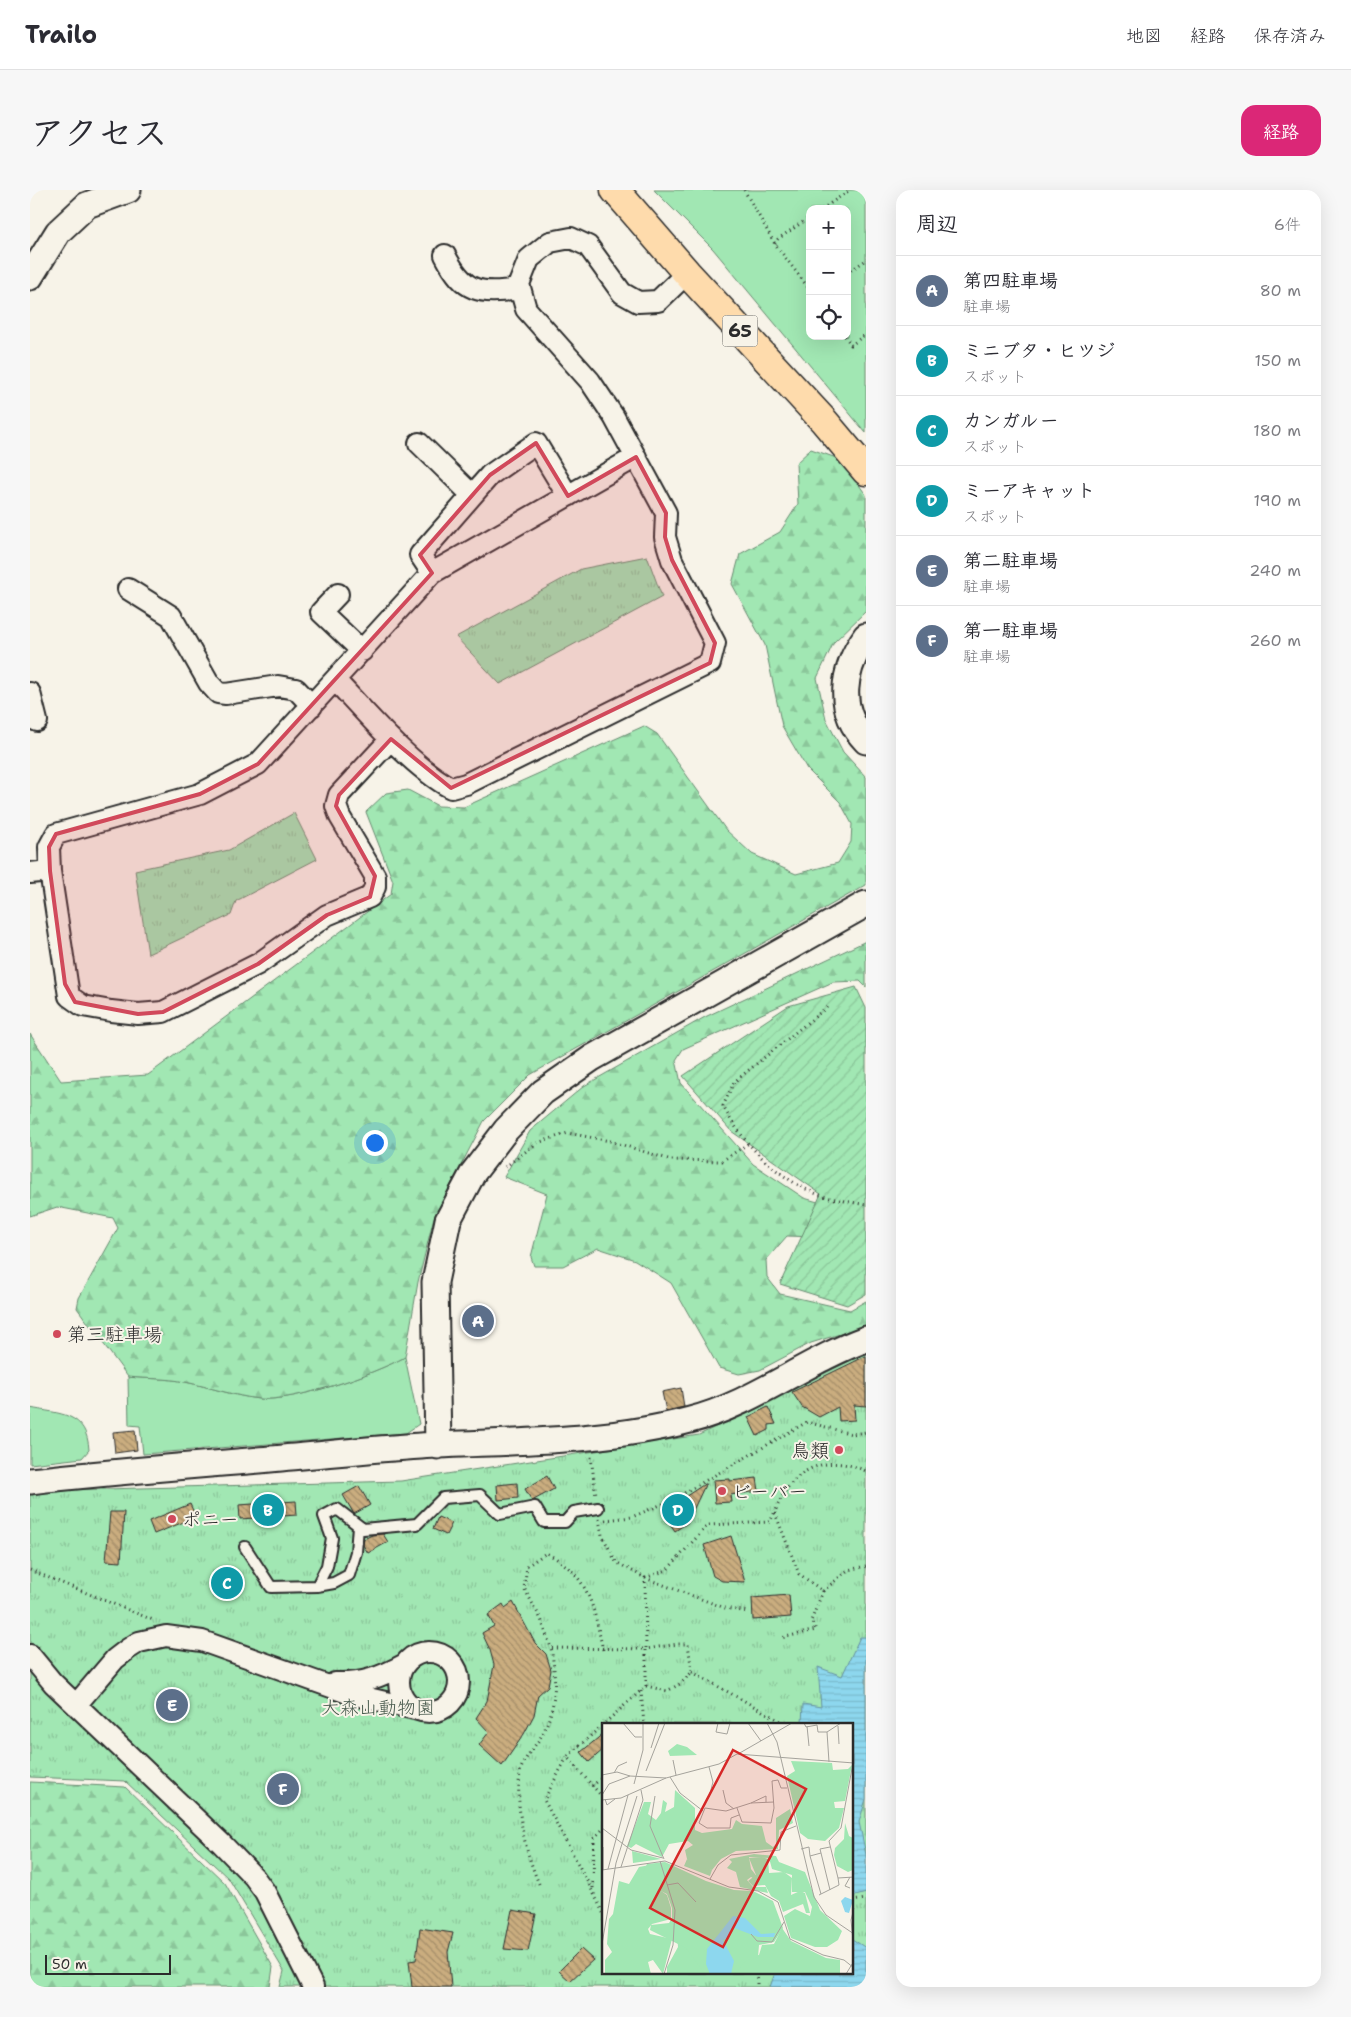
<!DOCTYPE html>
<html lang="ja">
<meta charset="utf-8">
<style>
body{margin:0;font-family:"Shantell Sans","Klee One",sans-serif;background:#f7f7f7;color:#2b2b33}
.controls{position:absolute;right:15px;top:15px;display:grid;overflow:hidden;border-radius:10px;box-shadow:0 5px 20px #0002}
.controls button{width:45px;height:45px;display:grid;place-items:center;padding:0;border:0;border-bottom:1px solid #e1e1e2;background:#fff;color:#2b2b33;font:25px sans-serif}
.scale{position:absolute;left:15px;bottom:12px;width:126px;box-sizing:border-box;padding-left:5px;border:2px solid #2b2b2b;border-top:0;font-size:14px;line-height:18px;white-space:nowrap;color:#2b2b2b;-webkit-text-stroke:4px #f7f3e8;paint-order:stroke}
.you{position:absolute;left:344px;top:952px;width:18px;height:18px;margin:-12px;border:4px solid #fff;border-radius:50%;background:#1a73e8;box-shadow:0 0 0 8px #1a73e833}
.badge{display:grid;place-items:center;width:32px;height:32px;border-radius:50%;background:#db2777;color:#fff;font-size:16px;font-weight:700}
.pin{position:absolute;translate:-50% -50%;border:2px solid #fff;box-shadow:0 1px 5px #0006}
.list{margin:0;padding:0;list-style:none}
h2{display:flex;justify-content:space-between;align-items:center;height:65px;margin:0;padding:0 20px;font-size:21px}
h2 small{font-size:16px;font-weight:400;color:#7c7c81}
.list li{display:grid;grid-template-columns:32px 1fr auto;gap:15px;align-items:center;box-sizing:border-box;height:70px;padding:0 20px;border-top:1px solid #e1e1e2}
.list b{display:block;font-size:19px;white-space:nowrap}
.list p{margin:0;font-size:16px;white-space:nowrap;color:#7c7c81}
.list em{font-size:16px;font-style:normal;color:#7c7c81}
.icon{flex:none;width:28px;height:28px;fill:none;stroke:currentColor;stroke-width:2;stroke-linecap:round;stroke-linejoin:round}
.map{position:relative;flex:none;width:836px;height:1797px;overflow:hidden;border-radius:15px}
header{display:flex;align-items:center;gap:30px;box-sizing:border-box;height:70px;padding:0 25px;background:#fff;border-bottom:1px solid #e1e1e2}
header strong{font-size:24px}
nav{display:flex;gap:28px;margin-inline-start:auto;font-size:18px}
.intro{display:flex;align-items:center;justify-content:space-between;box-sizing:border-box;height:120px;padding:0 30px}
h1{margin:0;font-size:35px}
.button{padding:12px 22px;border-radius:15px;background:#db2777;color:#fff;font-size:18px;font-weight:700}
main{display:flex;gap:30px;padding:0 30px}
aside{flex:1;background:#fff;border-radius:15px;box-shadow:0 5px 20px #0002}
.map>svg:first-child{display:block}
.grass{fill:#a1e7b3;stroke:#66896f;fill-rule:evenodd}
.forest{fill:url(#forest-firs);stroke:#66896f}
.park{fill:url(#park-tufts);stroke:#66896f;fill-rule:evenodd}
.garden{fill:url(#garden-furrows);stroke:#66896f}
.water{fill:url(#water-rules);stroke:#6692a0}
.building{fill:url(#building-back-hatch);stroke:#2b2b2b}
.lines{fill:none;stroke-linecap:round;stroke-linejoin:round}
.service-casing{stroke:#2b2b2b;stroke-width:14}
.minor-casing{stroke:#2b2b2b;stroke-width:24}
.tertiary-casing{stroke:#2b2b2b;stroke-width:29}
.primary-casing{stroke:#2b2b2b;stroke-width:31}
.path{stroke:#2b2b2b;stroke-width:3;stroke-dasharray:1 4;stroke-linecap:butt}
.service{stroke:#f7f3e8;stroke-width:10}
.minor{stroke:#f7f3e8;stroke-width:20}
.tertiary{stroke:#f7f3e8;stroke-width:25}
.primary{stroke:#fedbac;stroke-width:28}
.marked{fill:#d1495b;fill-opacity:0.2;stroke:#d1495b;stroke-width:4;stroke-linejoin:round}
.poi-dot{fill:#d1495b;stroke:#f7f3e8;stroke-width:2}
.labels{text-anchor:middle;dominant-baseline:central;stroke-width:4;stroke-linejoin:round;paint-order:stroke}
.shield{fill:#f7f3e8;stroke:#686764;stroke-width:1}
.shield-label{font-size:18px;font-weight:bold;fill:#2b2b2b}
.poi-label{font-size:19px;fill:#2b2b2b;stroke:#f7f3e8;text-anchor:start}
.park-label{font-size:19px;fill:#485a4d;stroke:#f7f3e8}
.inset-road{fill:none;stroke:#a5a39c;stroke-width:1}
.view{fill:#d62828;fill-opacity:0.15;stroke:#d62828;stroke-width:2.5}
.inset-edge{fill:none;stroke:#2b2b2b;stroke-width:2.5}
</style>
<header>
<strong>Trailo</strong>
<nav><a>地図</a><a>経路</a><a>保存済み</a></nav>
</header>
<div class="intro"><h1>アクセス</h1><a class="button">経路</a></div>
<main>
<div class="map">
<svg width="836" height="1797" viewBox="0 0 836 1797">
<defs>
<pattern id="forest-firs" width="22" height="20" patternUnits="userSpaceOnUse" patternTransform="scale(1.25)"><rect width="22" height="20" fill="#a1e7b3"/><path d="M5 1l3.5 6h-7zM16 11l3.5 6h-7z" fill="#8bc69a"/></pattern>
<pattern id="park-tufts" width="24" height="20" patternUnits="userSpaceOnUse" patternTransform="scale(1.25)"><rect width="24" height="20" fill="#a1e7b3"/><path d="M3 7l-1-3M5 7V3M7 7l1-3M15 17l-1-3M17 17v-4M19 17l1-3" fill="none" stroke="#8bc69a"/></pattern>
<pattern id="garden-furrows" width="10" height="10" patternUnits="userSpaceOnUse" patternTransform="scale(1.25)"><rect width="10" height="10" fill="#a1e7b3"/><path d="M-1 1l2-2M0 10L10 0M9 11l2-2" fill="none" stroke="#8bc69a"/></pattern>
<pattern id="water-rules" width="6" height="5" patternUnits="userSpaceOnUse" patternTransform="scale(1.25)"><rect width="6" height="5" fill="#8dd7ee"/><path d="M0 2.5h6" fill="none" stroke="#7ab9cc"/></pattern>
<pattern id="building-back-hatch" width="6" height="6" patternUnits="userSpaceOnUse" patternTransform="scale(1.25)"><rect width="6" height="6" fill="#caad7f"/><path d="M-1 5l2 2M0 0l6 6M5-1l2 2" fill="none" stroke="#a48d68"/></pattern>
</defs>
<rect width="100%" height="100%" fill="#f7f3e8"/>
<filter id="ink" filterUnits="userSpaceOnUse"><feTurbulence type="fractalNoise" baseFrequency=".02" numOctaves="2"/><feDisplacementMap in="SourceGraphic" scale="10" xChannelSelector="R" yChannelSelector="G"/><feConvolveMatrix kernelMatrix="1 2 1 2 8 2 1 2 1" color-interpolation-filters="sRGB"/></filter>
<g filter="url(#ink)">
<path class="grass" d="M624 0H836V243L683 59ZM780 19H817V146H780Z
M375 1167 389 1234 376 1243 113 1264 110 1236 99 1235 98 1187C117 1189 137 1188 155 1192 180 1197 204 1206 229 1209 264 1212 344 1184 375 1167Z
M0 1218C30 1224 57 1222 59 1260L52 1268 0 1274Z"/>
<path class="forest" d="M781 259 812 270 836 305V421L804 452 787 488 796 529 813 562 836 587V695L500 885 454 931 404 1027 388 1092 375 1167C344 1184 264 1212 229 1209 204 1206 180 1197 155 1192 137 1188 117 1189 98 1187L47 1118 49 1108 88 1038 83 1028 27 1017 0 1026V844L31 891 118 885 361 704 363 691 336 622 356 603 378 600 408 616 434 617 614 536 627 544 696 640 722 664 766 684 808 673 821 652 822 634 810 612 777 579 752 536 735 455 702 394 710 364 750 342 768 314 766 273Z
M836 751V797L830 791 803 792 653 859 646 870 651 893 723 974 774 1008 836 1026 787 1047 757 1046 736 1070 737 1087 750 1104 820 1120 836 1111V1136L781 1153 730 1180 709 1184 689 1178 641 1093 605 1070 568 1058 533 1076H504L501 1067 517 1004 474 987 500 941 554 896 675 827Z
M0 1592 95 1597 195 1693 243 1777 240 1797H0Z"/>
<path class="park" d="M617 366 632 407 470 494 426 447 551 379Z
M264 623 287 669 206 711 201 725 118 764 105 680 199 660Z
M836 1163V1797H250L254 1781 199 1689 95 1591 0 1587V1301L371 1291 669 1245ZM574 1534H822V1783H574Z"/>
<path class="garden" d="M826 797 836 818V1104L817 1115 750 1094 791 1004 701 941 653 886 758 816Z"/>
<path class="water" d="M830 1447H836V1609L829 1632 836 1665V1703L822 1707V1534H772L773 1514 791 1517 788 1477 812 1486Z
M822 1749 836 1758V1797H740L745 1783H822Z"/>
<path class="building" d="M836 1166V1216L824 1215 825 1230 809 1231 808 1217 789 1227 772 1217 762 1202Z
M651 1198 654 1217 636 1221 632 1202Z
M738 1217 746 1234 739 1235V1240L727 1246 718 1227Z
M105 1240 107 1260 85 1263 83 1242Z
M517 1286 524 1299 502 1311 495 1299Z
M727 1288 729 1301 700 1305 701 1312 685 1313 683 1290 700 1289V1291Z
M487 1293 488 1308 468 1310 467 1295Z
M676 1293 657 1333 645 1341 632 1322Z
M329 1296 340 1315 324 1324 313 1305Z
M266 1311 267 1325 210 1329 209 1315Z
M160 1314 166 1327 124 1344 119 1331Z
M80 1322H94L91 1372 76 1371Z
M408 1327 422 1333 416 1345 403 1339Z
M353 1344 358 1352 338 1363 333 1355 334 1349 342 1345Z
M701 1346 715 1392 692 1391 683 1386 674 1355Z
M759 1405 761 1427 723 1430 722 1408Z
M483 1412 505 1453 516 1464 521 1480 518 1496 508 1505 504 1525 494 1544 472 1576 449 1555 459 1542 446 1528 457 1511 464 1475 460 1460 452 1443 464 1436 458 1425 473 1414 475 1418Z
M574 1543V1559L559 1572 551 1562Z
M482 1720 506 1724 498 1761 474 1759Z
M390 1738 423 1743 418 1762 421 1797H382L379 1771 386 1770Z
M551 1759 563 1770 540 1791 529 1781Z"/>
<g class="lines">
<defs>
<path id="service" d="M328 1336 326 1362 319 1385 304 1393 287 1396 297 1376 302 1348 294 1326 307 1319 333 1339 387 1334 413 1308 450 1305 470 1324 505 1317 514 1332H535L544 1322 568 1318
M215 1357 241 1397 287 1396"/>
<path id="minor" d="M415 65C435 104 449 104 490 99
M389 253 442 305
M402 383 390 365 460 285 506 253 538 306
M98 399 141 426 179 493 188 503 196 504 248 496 266 499 282 516
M308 404 291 422 332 461
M306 491C337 524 382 577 421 598L436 594 680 473 685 453 642 370 635 347 636 323 584 227 560 191 496 119 489 94 499 69 520 52 541 48 558 56 592 103 608 112 628 111 657 83
M0 503 7 531
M361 549 309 605 306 616 310 627 345 686V697L340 707 297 725 228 774 133 822 108 824 81 821 53 816 39 806 20 681 19 657 26 644 170 604 228 574 402 383 606 267
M0 683 20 681
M369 1492a30 30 0 1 1 60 0a30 30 0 1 1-60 0Z
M0 1465 23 1493 191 1653 224 1687 235 1702 283 1797
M305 1493C333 1494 351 1487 375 1474
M46 1515 85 1469 98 1459 109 1452 136 1446 172 1451 321 1504 389 1520"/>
<path id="tertiary" d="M0 87 28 42 57 15 98 0
M836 446C812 480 806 520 836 551
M408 1256 405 1092 418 1030 443 983 476 940 513 902 562 868 836 714
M0 1291C80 1282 160 1276 240 1269 290 1265 340 1259 391 1256 480 1251 574 1253 660 1230 723 1214 775 1171 836 1149"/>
<path id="primary" d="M585 0 657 83 794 231 836 281"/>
</defs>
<use href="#service" class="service-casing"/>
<use href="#minor" class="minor-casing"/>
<use href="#tertiary" class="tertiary-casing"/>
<use href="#primary" class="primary-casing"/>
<path class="path" d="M714 0 745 54 780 100
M792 19 820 0
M745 54 748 49 780 27
M817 83 836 70
M815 146 821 155 836 144
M797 817 704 892 693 916C711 951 743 984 780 1001 796 1009 818 1011 836 1015
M475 977 507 953 538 943 580 951 641 970 692 971 719 953
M561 1267 566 1305
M745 1323 769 1384 793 1401 781 1431 786 1440 751 1448
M569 1329 572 1345 586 1372 615 1388 637 1380 678 1335 740 1332C745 1322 750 1309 756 1300 776 1272 805 1267 836 1281
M575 1330 602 1327 642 1310 777 1232 822 1244 836 1242
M0 1380 123 1430
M793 1401 818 1380 836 1376
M573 1460C563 1416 560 1385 516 1363L497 1376 494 1398 511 1429 521 1458 616 1459V1496L537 1567 574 1609
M662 1482 756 1534
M616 1496 637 1501 650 1494 662 1482 658 1454H648L616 1459 615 1388 695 1418 718 1422
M611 1501 614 1534
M537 1567 514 1610 564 1704
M562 1596 574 1586
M509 1694C495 1661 485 1619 490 1583 492 1571 502 1560 509 1550 527 1520 527 1491 521 1458
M563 1698 564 1648 574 1638
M564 1704 574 1725
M822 1711 836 1709
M727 1783V1797"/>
<use href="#service" class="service"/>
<use href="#minor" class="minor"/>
<use href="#tertiary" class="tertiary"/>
<use href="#primary" class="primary"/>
</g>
</g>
<path class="marked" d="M506 253 538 306 606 267 636 323 635 347 642 370 685 453 680 473 421 598 361 549 309 605 306 616 345 686 340 707 297 725 228 774 133 822 108 824 45 812 35 794 20 681 19 657 26 644 170 604 228 574 402 383 390 365 460 285Z"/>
<g class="poi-dot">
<circle cx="27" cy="1144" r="5"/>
<circle cx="809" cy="1260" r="5"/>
<circle cx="692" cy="1301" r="5"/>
<circle cx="142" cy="1329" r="5"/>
</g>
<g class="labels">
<rect class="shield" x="692.5" y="125.5" width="35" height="31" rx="4"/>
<g class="shield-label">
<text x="710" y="141">65</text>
</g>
<g class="poi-label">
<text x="37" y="1144">第三駐車場</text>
<text x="799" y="1260" text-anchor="end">鳥類</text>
<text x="702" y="1301">ビーバー</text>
<text x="152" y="1329">ポニー</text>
</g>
<g class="park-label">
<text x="348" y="1517">大森山動物園</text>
</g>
</g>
<g transform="translate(572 1533)">
<rect width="251" height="251" fill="#f7f3e8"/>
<path d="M189 38 230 40 231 47 246 46 250 42 243 78 232 79 233 85H242L237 105 223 118 206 116 198 110 185 53 193 48ZM85 136 110 147 108 153 82 143Z" fill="#a1e7b3"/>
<path d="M75 21 85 24 95 32 68 33 66 28ZM73 67 93 85V107L100 110 130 106 134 97 140 101 160 103 164 119 171 124 174 121V95L188 86 191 100 177 107 176 126 134 128 119 136 110 147 95 144 85 136 83 127 91 122 86 118 67 121 60 134 34 121 29 125 25 123 42 79H49L46 91 54 97 59 90 61 77 65 80 63 89 72 84ZM243 100 247 113 251 115V147L246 149 235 143 232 132 233 125 242 116ZM30 128 59 136 31 140ZM152 131 174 133 177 139 203 149 218 187 240 208 236 217 225 224H213L189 215 182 193 193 186 208 193 210 184 203 169H190V152L170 146 167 135 147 134 149 146 160 160 149 154 145 157 151 164H164L166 170 138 164 134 149 125 145 130 139 127 136ZM53 141 49 161 65 172 69 185V196L50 201 46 206 48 211 70 216 61 251 51 237 46 239 49 251H3V237L10 229 5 221 7 196 11 191 17 158 27 161 37 144ZM180 205 189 218 224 235 238 237V251H130L139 234 157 232 160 222 172 221ZM75 212 107 251H65V244L76 224Z" fill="#a1e7b3"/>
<path d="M63 139 104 158 132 167 151 168 171 178 181 205 172 219 157 222 156 234 144 237 133 251H103L84 225 48 207 49 202 67 200 70 195V185L65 171 42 160 39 154 45 141Z" fill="#a1e7b3"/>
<path d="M160 134 166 136 167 150 182 149 190 155 189 172 198 168 203 170 208 190H204L201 181 181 189 177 178 169 173 163 162 151 163 146 158 154 152 147 135Z" fill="#a1e7b3"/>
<path d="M243 174 251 177 247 190 243 189 239 178ZM131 193 143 195 159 211 173 210 172 214H156L132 205 126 215 121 217 132 238 129 251H108L104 241 105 226Z" fill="#8dd7ee"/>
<path class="inset-road" d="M21 0 33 14H40M116 0 114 9 125 11 128 0M146 0 159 18M165 0 175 19 212 174 224 192 252 211M202 0 204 4 215 2 216 9H225L239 0M205 3 207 23M236 3 237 21M225 9 227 39M49 25 57 0M136 31 190 0M71 37 74 52M251 40 239 105 227 118 236 155 252 154M107 44 111 59 107 74M44 48 63 0M12 50 16 43 25 39M0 52 15 49 28 53M68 54 78 70 101 88M32 61 41 27V0M121 67 124 80 132 86M0 72 7 61 28 53 64 55 117 41 135 31 252 40M53 73 48 103 62 136M3 76 5 82 13 76M0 77 19 75 64 55M149 80 164 73V79M135 85 140 99 169 100 172 85 170 58 176 57 179 65H185M137 92 129 95 128 105H105L97 100 103 85 124 88 149 80 172 79M0 105 29 127 61 135M1 124V147M199 126 207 124 208 133 219 130 218 126 228 124M219 130 228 167M208 133 219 171M58 138 73 187 71 222 62 251M19 144 41 77 39 67M6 146 26 72M0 147 63 138 127 164 156 168 176 179 188 216 221 232 242 237 252 245M248 154 243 163 248 165M108 156 116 142 129 132 178 127 179 109 194 103M65 162 76 160 94 179M217 172 237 162 236 155M252 185 249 197 252 228M149 211 155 218 170 219 182 199M0 221 14 140 35 73M244 251 252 238"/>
<path class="view" d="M131 27 204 66 121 224 48 185Z"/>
<rect width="251" height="251" class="inset-edge"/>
</g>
</svg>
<div class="controls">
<button>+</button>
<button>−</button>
<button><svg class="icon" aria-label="locate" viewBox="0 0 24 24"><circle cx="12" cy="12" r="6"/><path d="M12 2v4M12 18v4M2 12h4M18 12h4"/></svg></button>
</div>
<div class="scale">50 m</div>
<div class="you"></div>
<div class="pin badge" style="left:448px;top:1131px;background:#5c6f8a">A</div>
<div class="pin badge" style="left:238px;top:1320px;background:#0f9aa8">B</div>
<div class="pin badge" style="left:197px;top:1393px;background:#0f9aa8">C</div>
<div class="pin badge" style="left:648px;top:1320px;background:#0f9aa8">D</div>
<div class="pin badge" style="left:142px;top:1515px;background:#5c6f8a">E</div>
<div class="pin badge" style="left:253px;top:1599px;background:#5c6f8a">F</div>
</div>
<aside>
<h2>周辺<small>6件</small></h2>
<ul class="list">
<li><span class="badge" style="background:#5c6f8a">A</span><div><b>第四駐車場</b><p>駐車場</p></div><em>80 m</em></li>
<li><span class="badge" style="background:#0f9aa8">B</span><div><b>ミニブタ・ヒツジ</b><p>スポット</p></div><em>150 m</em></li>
<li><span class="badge" style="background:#0f9aa8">C</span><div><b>カンガルー</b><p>スポット</p></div><em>180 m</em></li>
<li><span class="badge" style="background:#0f9aa8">D</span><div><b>ミーアキャット</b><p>スポット</p></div><em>190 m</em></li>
<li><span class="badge" style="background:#5c6f8a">E</span><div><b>第二駐車場</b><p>駐車場</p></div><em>240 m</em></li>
<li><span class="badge" style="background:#5c6f8a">F</span><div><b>第一駐車場</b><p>駐車場</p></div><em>260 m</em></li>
</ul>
</aside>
</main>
